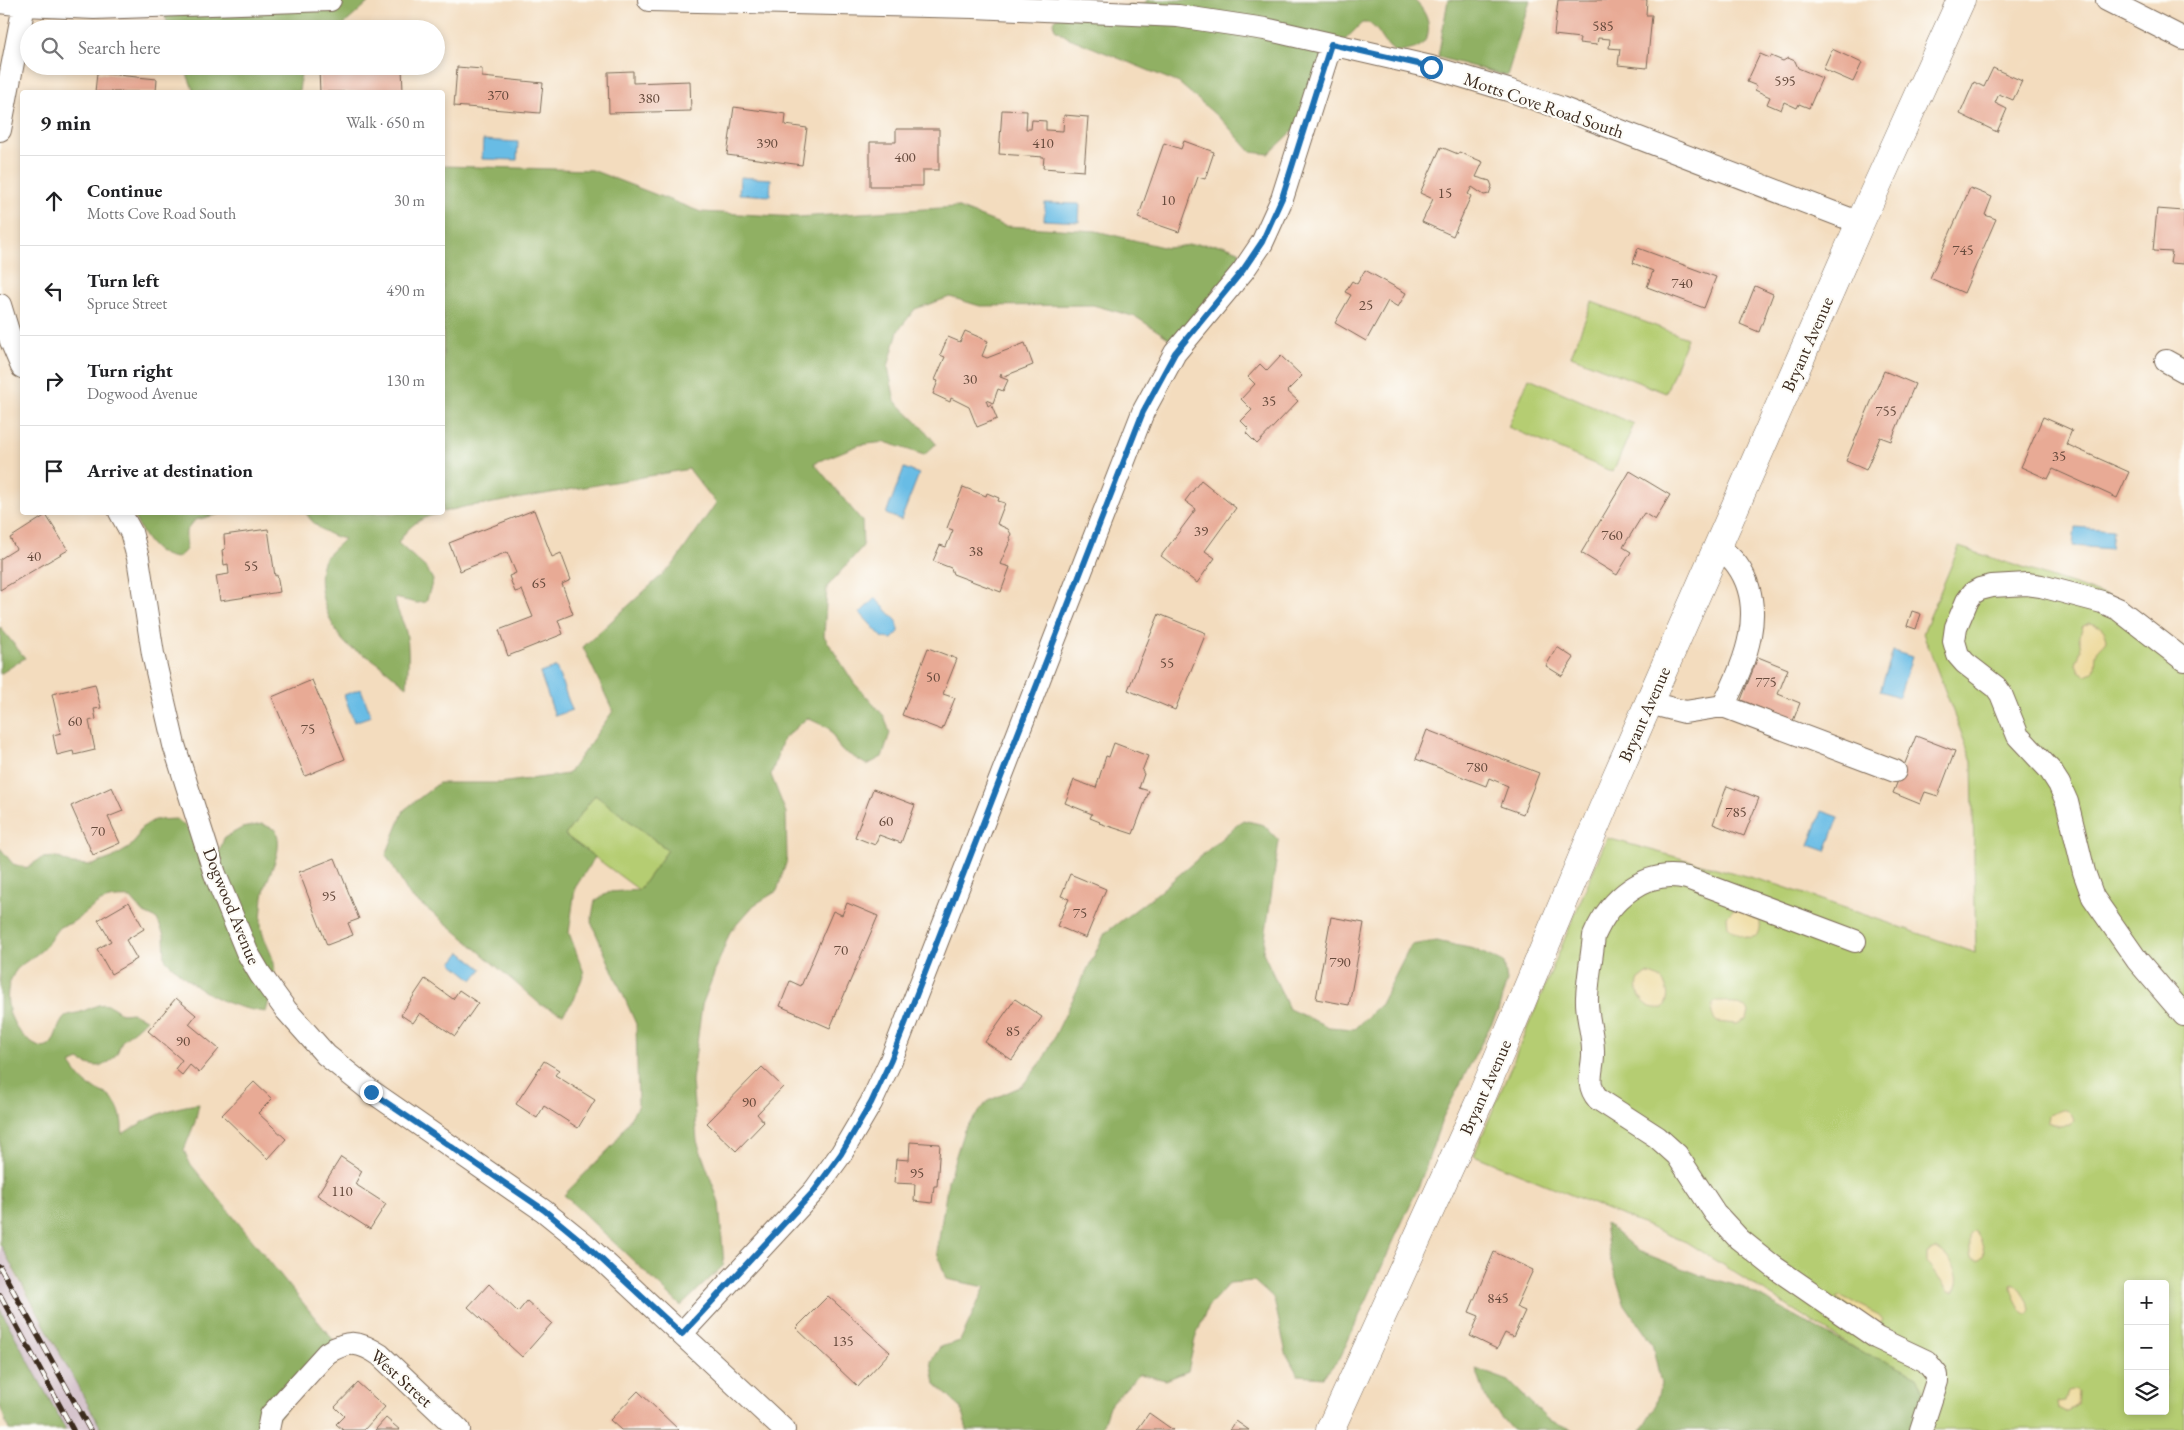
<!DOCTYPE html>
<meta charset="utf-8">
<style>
body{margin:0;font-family:"EB Garamond",serif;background:#f2f2f2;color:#202124}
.controls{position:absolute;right:15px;bottom:15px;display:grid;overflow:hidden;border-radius:5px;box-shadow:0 2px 8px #0003}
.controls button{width:45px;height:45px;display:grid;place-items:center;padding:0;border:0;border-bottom:1px solid #e0e0e0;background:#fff;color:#202124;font:25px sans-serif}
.stop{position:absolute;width:15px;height:15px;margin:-11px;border:4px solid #1f6fb2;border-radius:50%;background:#fff}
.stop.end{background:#1f6fb2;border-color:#fff;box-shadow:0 1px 5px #0008}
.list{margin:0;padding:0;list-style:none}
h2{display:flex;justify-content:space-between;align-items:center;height:65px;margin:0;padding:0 20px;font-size:21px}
h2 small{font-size:16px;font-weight:400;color:#757577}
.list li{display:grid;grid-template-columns:32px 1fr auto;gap:15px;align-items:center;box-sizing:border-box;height:90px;padding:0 20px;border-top:1px solid #e0e0e0}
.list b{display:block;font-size:19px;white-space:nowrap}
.list p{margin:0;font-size:16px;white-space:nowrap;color:#757577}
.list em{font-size:16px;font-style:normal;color:#757577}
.icon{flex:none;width:28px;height:28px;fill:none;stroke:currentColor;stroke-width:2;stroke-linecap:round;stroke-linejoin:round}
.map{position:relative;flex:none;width:2184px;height:1430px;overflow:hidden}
.search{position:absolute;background:#fff;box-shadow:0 2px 8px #0003;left:20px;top:20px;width:425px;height:55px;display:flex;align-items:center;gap:12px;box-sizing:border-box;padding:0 18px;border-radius:28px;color:#757577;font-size:19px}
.panel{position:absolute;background:#fff;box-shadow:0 2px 8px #0003;left:20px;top:90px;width:425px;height:425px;border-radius:5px}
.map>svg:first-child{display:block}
.industrial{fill:#d1bdc8}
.green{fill:#b5cd72;stroke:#787c48;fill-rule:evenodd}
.forest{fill:#90b064;stroke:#666d41}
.sand{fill:#eeda9e;stroke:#94825e}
.water{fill:#68bce5;stroke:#527382}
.building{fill:#e8aa95}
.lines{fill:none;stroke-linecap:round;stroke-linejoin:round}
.minor-casing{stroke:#7b6856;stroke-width:24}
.major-casing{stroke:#7b6856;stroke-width:29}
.minor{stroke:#fff;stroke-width:22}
.major{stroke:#fff;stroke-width:28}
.rail-casing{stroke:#3b2a1e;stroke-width:5.5}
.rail{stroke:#fdfcf7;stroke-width:4;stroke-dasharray:11;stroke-linecap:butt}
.route{stroke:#1f6fb2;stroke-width:6}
.labels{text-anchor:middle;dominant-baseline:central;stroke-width:4.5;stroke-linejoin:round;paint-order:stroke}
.number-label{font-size:15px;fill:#664a3c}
.street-label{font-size:18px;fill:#3b2a1e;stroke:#fdfcf7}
</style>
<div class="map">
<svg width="2184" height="1430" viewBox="0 0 2184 1430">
<rect width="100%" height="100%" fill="#fdfcf7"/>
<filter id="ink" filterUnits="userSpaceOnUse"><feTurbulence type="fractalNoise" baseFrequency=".02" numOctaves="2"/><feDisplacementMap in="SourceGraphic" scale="10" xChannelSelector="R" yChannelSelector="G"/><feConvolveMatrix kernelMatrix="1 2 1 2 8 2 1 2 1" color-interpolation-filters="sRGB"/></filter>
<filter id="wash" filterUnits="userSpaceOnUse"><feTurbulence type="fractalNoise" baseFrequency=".0096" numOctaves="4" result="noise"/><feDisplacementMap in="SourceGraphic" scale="20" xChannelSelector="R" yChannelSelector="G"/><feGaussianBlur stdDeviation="1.12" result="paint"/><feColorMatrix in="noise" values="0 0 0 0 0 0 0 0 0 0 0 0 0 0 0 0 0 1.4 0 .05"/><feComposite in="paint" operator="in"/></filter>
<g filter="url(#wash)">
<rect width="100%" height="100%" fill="#f3dcbe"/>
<path class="industrial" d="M0 1244 18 1279 102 1430H66L48 1400 0 1309Z"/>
<path class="green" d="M1592 302 1687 338 1666 393 1571 356Z
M1529 378 1634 424 1613 472 1508 427Z
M1959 547 2123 601 2184 652V1430H1897L1911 1384 1686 1242 1474 1155 1607 838 1778 885 1976 953 1972 761 1923 633ZM2128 1284H2165V1411H2128Z
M595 795 668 850 639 890 565 835Z"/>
<path class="forest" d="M6 0H371L339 29H170L161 6Z
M1147 0H1414C1427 11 1436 33 1420 46 1415 50 1403 51 1397 53 1381 43 1383 33 1369 23H1362L1332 53 1295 129 1269 154 1251 152 1225 123 1179 83 1067 37 1055 29 1053 22 1059 16 1145 4Z
M1448 0H1530L1507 76 1438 57Z
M184 66H302L299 92H194Z
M443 166 592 170 701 212 798 217 956 207 1005 226 1096 231 1167 248 1197 244 1223 245 1239 251 1243 271 1181 346 1136 317 1093 305 980 306 950 297 915 309 898 331 888 367 895 401 923 428 936 444 924 455 885 442 859 445 814 463 862 521 863 546 827 587 824 636 854 683 884 716 890 733 882 757 867 765 840 749 829 728 807 718 783 739 771 775 786 813 787 860 777 891 754 905 730 932 702 1005 692 1081 697 1141 719 1202 724 1265 681 1306 564 1195 614 1144 638 1106 636 1024 591 922 595 901 609 892 639 890 668 850 595 795 565 835 595 857 575 888 569 933 584 973 574 1000 563 1014 541 1005 452 928 410 896 386 855 404 810 439 783H499L568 774 613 711 583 647 673 565 716 503 689 469 487 504 468 506 443 512Z
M131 513H224L195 520 186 531C185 547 192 548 176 558 149 554 144 533 131 513Z
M306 513H440C420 518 409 525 398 543L427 569 433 580 426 602 417 603 395 598C396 611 401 616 405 628 410 646 408 668 407 687 394 677 381 664 367 656 360 652 353 650 347 645 329 628 314 585 323 562 326 554 338 546 344 539 327 535 315 527 306 513Z
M0 627 25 658 0 674Z
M177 819 218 856 224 838 242 828 262 824 276 830C284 853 269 870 264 892 262 901 262 910 261 919 260 937 270 947 274 963 277 980 270 996 266 1012 223 1007 195 989 165 959L164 935 157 919 144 913 131 898C96 896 97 907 71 923 68 925 63 925 60 927 54 932 50 942 44 948 36 956 25 961 17 969 0 991 7 1024 29 1041 56 1061 53 1030 64 1018 69 1013 75 1014 81 1012 101 1004 104 999 122 1014L132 1013 146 1019C138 1028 131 1032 123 1040 120 1043 120 1047 118 1051 108 1069 95 1069 79 1060L70 1064C76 1072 80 1079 88 1085 95 1090 104 1092 110 1097 120 1106 123 1121 122 1134 148 1119 168 1107 199 1104L195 1122 184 1150 189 1162 338 1346 268 1430H102L0 1244V848L13 864 26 868 42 858 57 857 72 864 92 865 112 858 129 848 136 840 141 828 154 820Z
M1243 820 1264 825 1279 841 1263 952 1289 1009 1329 1027 1354 1029 1381 1004 1411 945 1436 941 1474 949 1504 963 1507 981 1498 1011 1443 1117 1420 1183 1340 1358 1323 1377 1298 1375 1286 1353 1274 1299 1254 1281 1229 1283 1207 1308 1195 1339 1188 1371 1166 1380 1139 1374 1109 1406 1101 1430H967L961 1408 935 1384 931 1361 940 1347 960 1341 985 1287 946 1279 937 1252 948 1181 964 1130 988 1101 1022 1086 1043 1060 1105 933 1159 892Z
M1605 1223 1638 1251 1703 1276 1744 1288 1864 1354 1886 1361 1916 1376 1923 1391 1913 1430H1641L1654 1408 1661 1384 1652 1343 1624 1303 1609 1255Z
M0 1309 66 1430H9L0 1406Z
M1476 1369 1509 1381 1547 1419 1573 1430H1512L1487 1401Z"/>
<path class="sand" d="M2090 623C2100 625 2106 630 2107 640 2104 645 2101 646 2098 650 2092 659 2101 672 2085 675L2079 671 2076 664 2081 650 2079 637 2083 626Z
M1734 909 1741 910 1760 922C1763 946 1738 937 1728 927L1727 916Z
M1647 974C1664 974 1674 995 1663 1008 1647 1011 1635 996 1638 981Z
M1716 1001H1725L1746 1008 1749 1012 1747 1019 1736 1024 1717 1022C1711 1016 1709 1007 1716 1001Z
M2061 1110C2068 1109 2072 1113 2074 1120L2071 1125 2059 1126 2047 1122 2048 1115Z
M1974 1231C1979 1234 1986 1250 1983 1256L1978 1260 1972 1258 1970 1255V1235Z
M1936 1249C1950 1256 1965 1277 1953 1292L1948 1291 1927 1262V1253Z
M2012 1283C2020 1286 2028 1300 2031 1308L2029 1313H2024C2019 1308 2011 1293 2011 1286Z
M1841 1296 1879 1315 1883 1320 1878 1326 1837 1298Z
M2074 1390 2078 1392 2077 1405 2066 1412 2058 1408 2057 1402 2065 1401 2068 1391Z"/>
<path class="water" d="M483 140 518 142 517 160 482 159Z
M740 177 771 179 770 196 739 194Z
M1045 203 1080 204 1079 222 1044 220Z
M904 468 919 474 901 520 886 514Z
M2075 527 2113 530 2111 549 2073 546Z
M875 598 897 621 899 632 892 639 883 638 860 613Z
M1893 651 1912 657 1899 697 1880 691Z
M556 667 572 710 555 716 540 673Z
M361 689 371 716 354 722 344 695Z
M1822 811 1839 817 1826 851 1809 845Z
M461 952 482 969 473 980 452 963Z"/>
<g id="blocks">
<path class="building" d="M1558 0H1647L1646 15H1652L1647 68 1618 65 1620 49 1609 48 1610 39 1598 38 1597 45 1579 43 1580 38 1554 35Z
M1832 49 1862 63 1853 82 1823 69Z
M1760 54 1770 58 1771 56 1783 61 1788 58 1795 61 1798 68 1822 78 1809 108 1799 104 1797 108 1784 102 1781 110 1767 104 1770 97 1755 90 1757 86 1747 82Z
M402 67 403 92H320L319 70Z
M457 67 482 69V77L543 83 540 113 454 106Z
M1993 68 2022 81 2013 100 1999 94 1995 103 2007 109 1997 132 1960 114 1974 82 1984 87Z
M633 71V83L690 81 691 111 609 113 608 72Z
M97 73 157 79 156 92H95Z
M734 107 786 114 785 125 807 128 802 165 727 155Z
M1002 110 1027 111 1026 129H1031L1032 120 1046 121V130L1063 131 1064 115 1088 117 1084 171 1043 168 1044 157 999 154Z
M896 129H939V170H923V186H870V142H896Z
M1184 141 1214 152 1205 179 1198 177 1179 232 1138 218 1164 143 1181 149Z
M1441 147 1458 154 1459 152 1483 162 1476 177 1490 181 1492 186 1489 194 1484 195 1472 187 1468 194 1471 196 1453 236 1422 222 1433 199 1420 193Z
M1970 188 1992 197 1985 215 1996 219 1964 293 1930 278Z
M2157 209 2184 211V264L2170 263 2172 252 2153 251Z
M1638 248 1716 277 1704 308 1647 287 1653 271 1633 263Z
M1365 270 1406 293 1398 307 1388 301 1366 341 1335 323 1351 295 1345 292 1352 281 1357 284Z
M1755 286 1773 294 1759 332 1740 324Z
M965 331 988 341 982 356 987 358 1025 343 1033 365 1002 377 1001 373 1000 377 1008 380 1003 391 998 389 993 403 986 400 988 406 991 404 997 419 977 427 969 407 951 398 950 402 933 394 938 381 935 380 945 357 940 355 948 337 960 342Z
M1281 356 1302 376 1287 391 1298 401 1257 444 1246 433 1249 429 1241 421 1252 410 1241 399 1255 384 1248 377 1260 364 1267 371Z
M1884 371 1915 384 1891 441 1880 437 1866 470 1846 461Z
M2043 417 2072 430 2066 444 2129 472 2117 498 2053 469 2048 479 2021 467Z
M1630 471 1670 495 1655 520 1644 513 1623 547 1631 552 1617 575 1581 553Z
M1201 480 1236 508 1205 551 1215 558 1197 583 1161 556 1196 509 1185 501Z
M963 487 986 496 987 493 999 498 998 501 1005 503 997 524 1008 529 1011 534 1009 538 1011 539 1000 564 1010 567 1001 592 953 574 951 568 933 561 940 545 946 547 953 530 947 528Z
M534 510 552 557 561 553 571 580 562 584 573 614 558 620 563 634 508 656 499 630 533 617 522 590 515 592 509 576 516 573 507 552 460 571 449 543Z
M46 515 68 550 0 590V559L16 549 10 538Z
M268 529 275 576 277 575 280 592 220 601 216 576 229 574 228 564 224 565 222 550 225 549 224 535Z
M1912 611 1921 614 1916 629 1907 626Z
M1159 614 1206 633 1175 710 1128 690Z
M1557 647 1574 658 1562 676 1546 666Z
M928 648 957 659 943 694 955 698 942 730 902 715Z
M1758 657 1788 669 1778 694 1800 703 1793 721 1741 700Z
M312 680 345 759 305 776 272 697Z
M95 684 101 708 94 709 96 719 89 721 95 750 74 755 73 751 57 755 53 735 61 733 52 694Z
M1427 730 1539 773 1523 814 1501 806 1508 786 1489 778 1486 786 1416 759Z
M1916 736 1955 751 1938 796 1925 792 1920 804 1893 793Z
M1114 743 1148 756 1142 771 1144 774 1139 788 1149 791 1133 834 1099 823 1100 822 1090 818 1092 814 1065 803 1074 780 1096 788 1106 756 1109 757Z
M1727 786 1759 798 1744 836 1713 824Z
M112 787 123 811 108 817 120 843 93 855 71 806Z
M873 789 915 805 901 843 879 835 875 845 855 837Z
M335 858 359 919 348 923 353 935 327 945 299 872Z
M1070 874 1106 889 1086 938 1057 926 1069 899 1061 896Z
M129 902 144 929 126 940 137 959 111 974 97 949 111 941 98 920Z
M847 903 878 916 830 1028 780 1006 790 981 801 986 833 911 842 915Z
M1331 917 1364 923 1349 1005 1316 999Z
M425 979 453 999 459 990 478 1003 455 1036 420 1013 413 1023 401 1015Z
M176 998 196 1015 189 1024 219 1049 199 1073 190 1065 182 1075 175 1069 182 1060 148 1031Z
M1015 999 1042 1017 1012 1060 985 1042Z
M544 1061 559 1070 555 1075 595 1100 578 1128 544 1106 537 1118 516 1104Z
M762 1067 783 1087 757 1114 764 1122 736 1151 707 1123Z
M254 1082 272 1099 258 1113 286 1139 268 1159 222 1115Z
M910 1142 940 1144 937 1186H934L932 1203 914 1201 915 1184 894 1183 896 1159 909 1160Z
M341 1157 362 1171 355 1184 386 1204 370 1229 317 1195Z
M1494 1252 1533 1270 1516 1307 1525 1311 1513 1337 1505 1333 1497 1349 1470 1336 1479 1316 1469 1312Z
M489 1284 518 1312 527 1301 552 1323 522 1357 468 1307Z
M828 1296 890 1352 858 1387 796 1328Z
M358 1383 385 1407 364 1430H343L336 1424 344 1416 335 1407Z
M638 1391 679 1430H621L610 1420Z
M1149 1413 1173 1430H1137Z
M386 1418 400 1430H375Z
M1236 1421 1249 1430H1230Z"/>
</g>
</g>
<g filter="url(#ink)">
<use href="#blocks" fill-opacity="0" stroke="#7b6856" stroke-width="1"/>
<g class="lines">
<defs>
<path id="minor" d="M649 0 974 7 1178 16 1265 29 1431 67 1508 90 1561 108 1860 223
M2107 0 2184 39
M0 2 24 5 94 8 330 0
M0 130 24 5
M0 305 11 341 22 367
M2166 361 2184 371
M120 512 131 532 138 558 153 654 174 745 215 874 247 952 260 974 286 1010 326 1055 371 1091 544 1211 585 1244 784 1430
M1718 546C1724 552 1732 558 1737 565 1768 608 1745 664 1723 706
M2184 660 2118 609 2102 602 2041 586 2027 584 1992 586 1980 589 1973 593 1967 601 1956 627 1954 641 1958 655 1965 663 1996 687 2001 694 2018 736 2050 770 2059 784 2067 802 2084 872 2093 897 2137 960 2184 1015
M1649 703 1685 712 1723 706 1895 771
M1855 941 1687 878C1645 868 1610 899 1594 936 1592 956 1588 977 1587 997 1586 1016 1593 1033 1593 1051 1594 1069 1584 1083 1598 1099L1657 1137 1677 1155 1715 1213 1739 1239 1774 1267 1877 1338 1926 1361 1937 1375V1381L1921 1430
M682 1333 814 1191 841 1154 871 1103 891 1060 1143 412 1175 353 1243 271 1262 243 1282 199 1331 44
M268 1430 271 1415 327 1353C348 1340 359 1341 380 1355L459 1430"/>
<path id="major" d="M1330 1430 1482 1096 1614 782 1860 223 1961 0"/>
</defs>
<use href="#minor" class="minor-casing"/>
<use href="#major" class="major-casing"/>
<use href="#minor" class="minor"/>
<use href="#major" class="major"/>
<defs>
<path id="rail" d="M0 1267 90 1430
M0 1295 73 1430"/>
</defs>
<use href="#rail" class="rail-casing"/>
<use href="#rail" class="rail"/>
</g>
</g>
<g class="lines" filter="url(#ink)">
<path class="route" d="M371 1092 544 1210 585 1244 682 1334 814 1191 841 1154 871 1103 891 1060 1143 412 1175 353 1243 270 1262 242 1282 198 1331 44 1431 67"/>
</g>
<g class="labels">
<g class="number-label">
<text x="1603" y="25">585</text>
<text x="1785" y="80">595</text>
<text x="498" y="94">370</text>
<text x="649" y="97">380</text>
<text x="767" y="142">390</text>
<text x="1043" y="142">410</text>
<text x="905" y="156">400</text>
<text x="1445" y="192">15</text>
<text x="1168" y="199">10</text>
<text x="1963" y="249">745</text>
<text x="1682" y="282">740</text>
<text x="1366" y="304">25</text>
<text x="970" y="378">30</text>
<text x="1269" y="400">35</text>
<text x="1886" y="410">755</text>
<text x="2059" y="455">35</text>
<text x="1201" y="530">39</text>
<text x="1612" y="534">760</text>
<text x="976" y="550">38</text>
<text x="34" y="555">40</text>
<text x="251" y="565">55</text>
<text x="539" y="582">65</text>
<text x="1167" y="662">55</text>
<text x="933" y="676">50</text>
<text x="1766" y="681">775</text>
<text x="75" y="720">60</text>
<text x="308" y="728">75</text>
<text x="1477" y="766">780</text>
<text x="1736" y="811">785</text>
<text x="886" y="820">60</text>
<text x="98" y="830">70</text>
<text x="329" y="895">95</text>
<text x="1080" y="912">75</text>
<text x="841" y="949">70</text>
<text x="1340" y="961">790</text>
<text x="1013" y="1030">85</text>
<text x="183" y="1040">90</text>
<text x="749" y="1101">90</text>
<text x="917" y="1172">95</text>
<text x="342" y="1190">110</text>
<text x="1498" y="1297">845</text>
<text x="843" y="1340">135</text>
</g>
<g class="street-label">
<text transform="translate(1544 105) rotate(19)">Motts Cove Road South</text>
<text transform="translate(1807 344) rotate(-66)">Bryant Avenue</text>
<text transform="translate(1644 714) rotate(-66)">Bryant Avenue</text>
<text transform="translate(232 906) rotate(68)">Dogwood Avenue</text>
<text transform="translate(1485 1087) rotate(-66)">Bryant Avenue</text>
<text transform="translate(402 1378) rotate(42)">West Street</text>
</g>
</g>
</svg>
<div class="controls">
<button>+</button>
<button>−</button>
<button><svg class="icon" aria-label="layers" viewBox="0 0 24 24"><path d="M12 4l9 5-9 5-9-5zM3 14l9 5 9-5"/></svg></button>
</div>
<div class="stop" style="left:1431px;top:67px"></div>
<div class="stop end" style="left:371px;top:1092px"></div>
<div class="search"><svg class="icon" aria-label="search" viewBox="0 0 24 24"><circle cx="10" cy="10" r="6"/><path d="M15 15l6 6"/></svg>Search here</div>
<section class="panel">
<h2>9 min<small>Walk · 650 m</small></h2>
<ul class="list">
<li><svg class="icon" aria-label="ahead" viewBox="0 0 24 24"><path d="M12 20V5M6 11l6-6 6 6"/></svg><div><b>Continue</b><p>Motts Cove Road South</p></div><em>30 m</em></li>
<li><svg class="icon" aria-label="left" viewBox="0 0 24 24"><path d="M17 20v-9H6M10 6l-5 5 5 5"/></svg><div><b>Turn left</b><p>Spruce Street</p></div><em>490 m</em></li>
<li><svg class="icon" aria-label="right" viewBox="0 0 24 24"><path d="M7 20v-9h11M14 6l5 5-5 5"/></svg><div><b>Turn right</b><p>Dogwood Avenue</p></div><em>130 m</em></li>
<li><svg class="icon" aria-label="arrive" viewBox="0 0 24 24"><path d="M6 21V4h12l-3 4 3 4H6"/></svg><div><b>Arrive at destination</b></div></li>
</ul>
</section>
</div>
